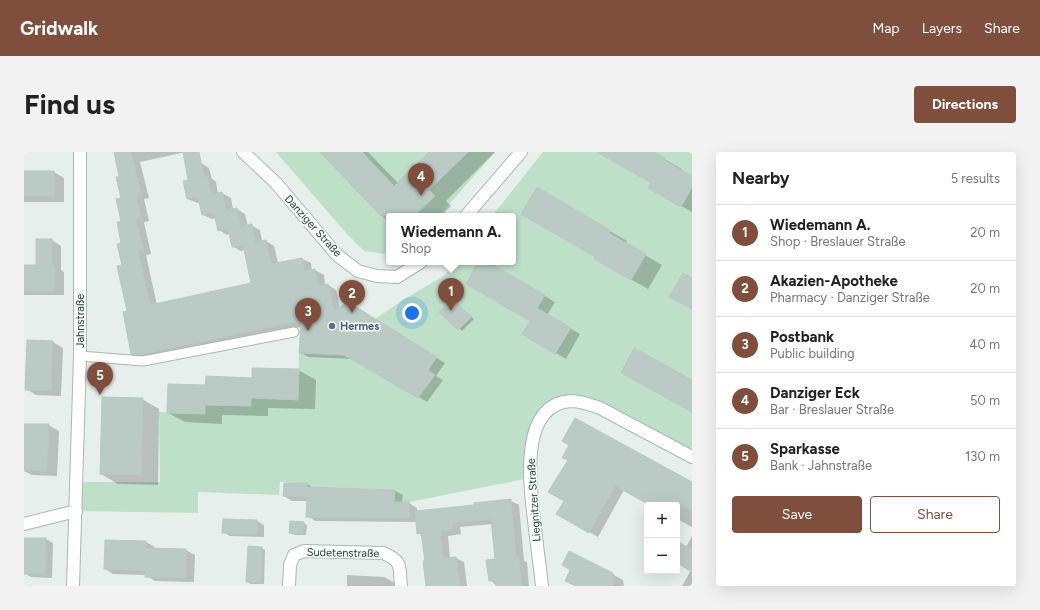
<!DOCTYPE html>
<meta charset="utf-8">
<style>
body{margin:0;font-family:Figtree,sans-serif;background:#f2f2f2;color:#222}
.controls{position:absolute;right:12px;bottom:12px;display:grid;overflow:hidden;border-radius:4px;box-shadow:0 4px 16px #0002}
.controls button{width:36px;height:36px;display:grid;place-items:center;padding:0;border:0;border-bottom:1px solid #e0e0e0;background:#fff;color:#222;font:20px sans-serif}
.you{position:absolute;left:388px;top:161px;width:14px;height:14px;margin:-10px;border:3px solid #fff;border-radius:50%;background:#1a73e8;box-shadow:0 0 0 6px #1a73e833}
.badge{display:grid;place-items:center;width:26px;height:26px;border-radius:50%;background:#804e3d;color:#fff;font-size:13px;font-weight:700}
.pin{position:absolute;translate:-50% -33px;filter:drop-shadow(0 1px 2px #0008)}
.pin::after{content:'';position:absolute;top:21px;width:14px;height:12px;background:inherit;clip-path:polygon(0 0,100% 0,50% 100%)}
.popup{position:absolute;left:362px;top:61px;width:130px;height:52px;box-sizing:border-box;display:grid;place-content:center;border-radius:4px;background:#fff;filter:drop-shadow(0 1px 3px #0005);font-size:13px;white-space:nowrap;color:#767676}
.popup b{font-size:15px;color:#222}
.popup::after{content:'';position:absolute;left:50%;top:100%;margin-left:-8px;border:8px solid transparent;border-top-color:#fff}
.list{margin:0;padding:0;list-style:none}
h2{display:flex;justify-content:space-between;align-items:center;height:52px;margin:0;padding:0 16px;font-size:17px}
h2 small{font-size:13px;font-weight:400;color:#767676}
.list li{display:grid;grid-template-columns:26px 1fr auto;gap:12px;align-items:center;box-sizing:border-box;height:56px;padding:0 16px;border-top:1px solid #e0e0e0}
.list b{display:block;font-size:15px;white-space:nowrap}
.list p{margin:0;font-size:13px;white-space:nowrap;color:#767676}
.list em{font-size:13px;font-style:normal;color:#767676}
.actions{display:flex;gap:8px;padding:12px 16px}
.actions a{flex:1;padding:9px 0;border:1px solid #804e3d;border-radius:4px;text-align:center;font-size:14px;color:#804e3d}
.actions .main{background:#804e3d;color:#fff}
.map{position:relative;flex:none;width:668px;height:434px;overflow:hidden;border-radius:4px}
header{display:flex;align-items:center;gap:24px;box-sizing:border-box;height:56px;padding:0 20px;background:#804e3d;color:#fff}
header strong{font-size:19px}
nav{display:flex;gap:22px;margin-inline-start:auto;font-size:14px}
.intro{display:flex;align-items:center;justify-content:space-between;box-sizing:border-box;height:96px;padding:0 24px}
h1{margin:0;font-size:28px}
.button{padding:10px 18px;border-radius:4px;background:#804e3d;color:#fff;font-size:14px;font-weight:700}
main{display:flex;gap:24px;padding:0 24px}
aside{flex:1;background:#fff;border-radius:4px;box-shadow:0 4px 16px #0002}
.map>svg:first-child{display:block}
.green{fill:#bfe0c8}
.shadow{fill:#0003}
.building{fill:#bbcac4;stroke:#b8c9c2}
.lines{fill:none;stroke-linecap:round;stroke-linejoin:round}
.service-casing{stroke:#a8b8b2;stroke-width:11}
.minor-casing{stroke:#a8b8b2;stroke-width:14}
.tertiary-casing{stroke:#a8b8b2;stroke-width:14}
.service{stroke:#fff;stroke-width:9}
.minor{stroke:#fff;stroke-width:12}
.tertiary{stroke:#fff;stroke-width:12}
.service-dot{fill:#5c6f8a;stroke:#f7fbf9;stroke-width:1.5}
.labels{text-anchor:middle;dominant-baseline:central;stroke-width:3;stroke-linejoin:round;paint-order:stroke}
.street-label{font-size:11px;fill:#24423a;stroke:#f7fbf9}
.service-label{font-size:11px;font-weight:bold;fill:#4e5e75;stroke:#f7fbf9;text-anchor:start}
</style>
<header>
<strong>Gridwalk</strong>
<nav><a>Map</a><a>Layers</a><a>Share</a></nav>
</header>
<div class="intro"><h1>Find us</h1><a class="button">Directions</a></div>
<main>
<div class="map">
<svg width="668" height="434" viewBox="0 0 668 434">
<rect width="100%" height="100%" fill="#e6efeb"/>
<path class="green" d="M252 0H471L415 64H365V102H362L340 99 323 82Z
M519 0H668V305L560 251 522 260 501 327 385 350 370 351 371 338 283 335V331L256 330 255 343 174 340V361L52 359 53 330H136L135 260 181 262V253L227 254V246L274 248 275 201 320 203 394 246 411 223 404 218 413 205 351 167 379 148 421 123 431 110H489V64H468Z"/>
<path class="shadow" d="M91 0H162L116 10 125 46 120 47 125 69 120 70 127 102 122 103 133 153 228 132 221 98 217 99 208 94 206 82 203 83 195 78 192 66 188 67 179 63 177 50 173 51 164 47 165 29 177 11 185 16 188 27 192 30 194 42 198 41 207 46 209 58 213 57 221 62 224 74 227 73 236 78 238 89H242L250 94 254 111 278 107 287 111 288 119 291 118 300 123 301 133H304L312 138 316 156H332L421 211 412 224 419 228 403 250 330 207 284 205 276 200 277 175 122 207 116 206 108 201 105 159 99 114 98 47 96 25Z
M297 0H344L374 31 406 0H471L422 49 427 54 417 64H365V71Z
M575 0H628L658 17 657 19 668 25V60L625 36 629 30Z
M0 20H30L40 26V50H0Z
M513 37 603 89 601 92 638 113 624 137 571 107 572 104Z
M28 88 37 94V118L40 120V143H0V114H13Z
M455 110H463L531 150 523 163 556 182 542 207 499 182 507 168Z
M428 148 450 167 438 179 417 160Z
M29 190 39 196 37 244 12 243 2 237Z
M274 218 292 228 291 257 244 256V264L198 263V272L161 270 144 261 182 234Z
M118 247 135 257 134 333 94 332 77 322Z
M0 273H24L35 279 33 324 8 323 0 319Z
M545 308 668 330V375L653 367V353H628L600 338 574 385 534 362 541 349Z
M261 332H283L290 336 371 339 379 343 378 351H385L393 356V359L452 354 487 349 495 353 500 409 503 410 505 434H473L466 428 472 408 469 372 436 375 437 382 424 384 426 407 432 406 440 410 443 434H403L402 410 399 384 394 381 393 370 291 369 284 364V349H268L260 344Z
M200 368 233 369 240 373V385L206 384 199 380Z
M279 371 283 373 282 383H270L266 381Z
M668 384V434H658L667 418 654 410Z
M22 387 29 391 28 426 7 425 0 421V388Z
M122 390 131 395 130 397 162 398 171 403 170 430 131 429 122 423 89 422 81 417Z
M225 395 238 396 241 398 240 432H227L223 430Z
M588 422 599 428 600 434H552Z
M323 423 360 425 371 431V434H323Z"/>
<path class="building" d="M90 0H107L117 41 112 43 117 65 112 66 119 97 114 98 126 153 227 131 219 93 208 95 204 77 194 79 190 61 178 63 174 45 163 47 159 29 164 28 159 0H175L180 25 184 24 187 42 198 40 202 58 213 56 217 74 228 72 231 90 242 88 247 112 278 106 281 119 291 117 294 134 304 132 310 159 324 150 413 205 404 218 411 223 394 246 320 203 275 201 277 169 113 203 107 202 99 160 103 159 93 114 98 113 93 92 97 91 93 70 97 69 92 47 97 46 92 25H95Z
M296 0H338L370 34 405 0H444L405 38 411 44 390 64H357Z
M573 0H630L641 6 640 8 668 24V35L657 55 624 36 627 31Z
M0 19H30V44H0Z
M513 35 586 78 585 81 622 102 607 128 570 107 571 105 497 62Z
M12 87H28V113H31V139H0V113H12Z
M454 110H464L521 143 513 156 547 176 531 202 498 182 506 169 442 132Z
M659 121 668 126V157L645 145Z
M428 146 447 165 434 178 415 160Z
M3 188 29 189 27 239 1 238Z
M610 196 668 228V260L597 221Z
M228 216 275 217 274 248 227 246V254L181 253V262L143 261 144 232 181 233 182 224 228 226Z
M78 245 119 246 117 323 76 322Z
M551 266 668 330V359L657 353H626L591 334 565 381 532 362 540 349 524 340 544 308 538 306 545 293 538 289Z
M0 272H25L23 319 0 318Z
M260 331H283V335L371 338 370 350H385V366L282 365 283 345 259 344Z
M487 347 492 405H495L498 434H472V428L465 429 462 408 471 407 467 367 428 371 429 378 416 379 419 406 432 405 436 434H402L399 409H401L397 381 393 382 391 359 450 353V351Z
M199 367 233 368V382L198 381Z
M266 369 280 370 279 382 265 381Z
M0 386H22L21 422H0Z
M81 388 122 389V396L162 397V426L121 425V419L80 417Z
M653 389 668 398V420L653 411Z
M224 394 238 395 237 431 222 430Z
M545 399 589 421 590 434H552L541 429 546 418 538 413Z"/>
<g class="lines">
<defs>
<path id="service" d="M56 204 119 209 270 180"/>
<path id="minor" d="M219 0 252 31 313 103 334 119 353 124 373 125 397 110
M442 64 497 0
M0 372 52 359
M265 434 266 413 270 403 280 399 359 401C379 409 375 415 377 434
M518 434C516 415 513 395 511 376 507 342 492 252 547 249 557 249 567 253 576 256L668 305"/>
<path id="tertiary" d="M49 434 56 204V0"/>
</defs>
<use href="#service" class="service-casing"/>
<use href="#minor" class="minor-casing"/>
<use href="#tertiary" class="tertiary-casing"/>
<use href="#service" class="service"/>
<use href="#minor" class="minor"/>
<use href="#tertiary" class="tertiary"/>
</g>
<circle class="service-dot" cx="308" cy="174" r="4"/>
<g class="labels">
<g class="street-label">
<text transform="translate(289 74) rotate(48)">Danziger Straße</text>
<text transform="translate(56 169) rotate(-90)">Jahnstraße</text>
<text transform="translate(510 348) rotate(-94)">Liegnitzer Straße</text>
<text transform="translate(319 401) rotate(1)">Sudetenstraße</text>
</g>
<g class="service-label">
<text x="316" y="174">Hermes</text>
</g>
</g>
</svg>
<div class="controls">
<button>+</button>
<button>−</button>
</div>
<div class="you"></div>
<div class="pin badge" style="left:427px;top:159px">1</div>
<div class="popup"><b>Wiedemann A.</b>Shop</div>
<div class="pin badge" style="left:328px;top:161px">2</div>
<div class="pin badge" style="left:284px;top:179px">3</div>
<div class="pin badge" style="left:397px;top:44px">4</div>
<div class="pin badge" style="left:76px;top:243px">5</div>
</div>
<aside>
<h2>Nearby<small>5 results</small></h2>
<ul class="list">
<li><span class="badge">1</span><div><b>Wiedemann A.</b><p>Shop · Breslauer Straße</p></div><em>20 m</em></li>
<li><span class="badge">2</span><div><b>Akazien-Apotheke</b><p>Pharmacy · Danziger Straße</p></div><em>20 m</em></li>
<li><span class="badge">3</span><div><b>Postbank</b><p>Public building</p></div><em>40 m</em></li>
<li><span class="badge">4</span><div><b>Danziger Eck</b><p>Bar · Breslauer Straße</p></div><em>50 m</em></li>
<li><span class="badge">5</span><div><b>Sparkasse</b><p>Bank · Jahnstraße</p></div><em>130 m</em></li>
</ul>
<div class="actions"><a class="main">Save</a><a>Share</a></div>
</aside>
</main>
